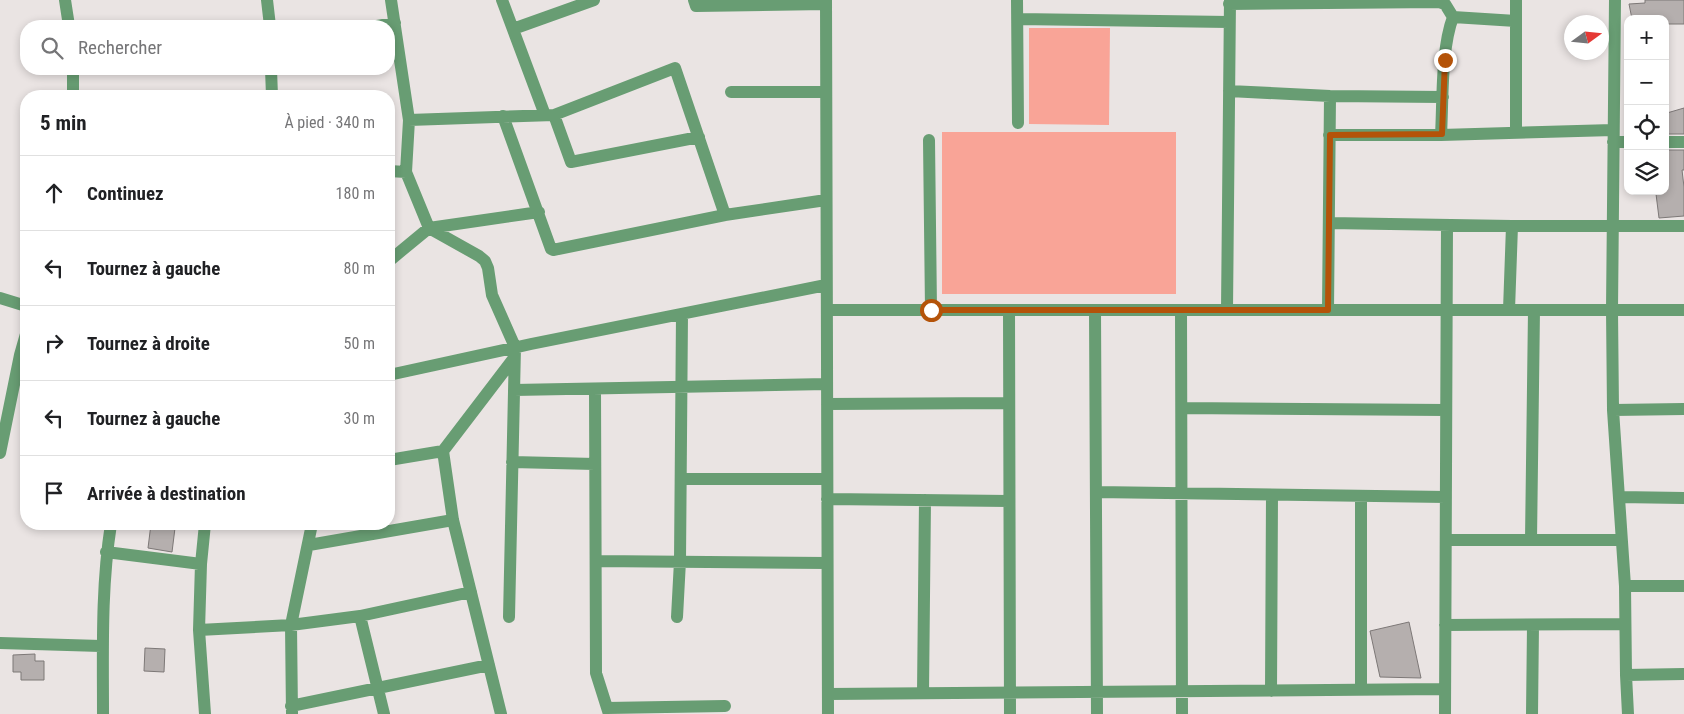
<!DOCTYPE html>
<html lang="fr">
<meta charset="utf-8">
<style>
body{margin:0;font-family:"Roboto Condensed",sans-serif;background:#f6f6f6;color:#202124}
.controls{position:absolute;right:15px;top:15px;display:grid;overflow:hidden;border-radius:10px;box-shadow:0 2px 8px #0003}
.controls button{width:45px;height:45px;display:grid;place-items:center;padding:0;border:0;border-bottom:1px solid #e0e0e0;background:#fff;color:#202124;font:25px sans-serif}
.compass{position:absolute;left:1564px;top:15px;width:45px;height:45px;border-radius:50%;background:#fff;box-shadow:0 2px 8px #0003;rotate:75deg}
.stop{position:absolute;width:15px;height:15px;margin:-11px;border:4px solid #b45309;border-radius:50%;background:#fff}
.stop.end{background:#b45309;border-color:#fff;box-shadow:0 1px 5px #0008}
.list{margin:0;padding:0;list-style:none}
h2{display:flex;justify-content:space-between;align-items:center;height:65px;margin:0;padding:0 20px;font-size:21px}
h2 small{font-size:16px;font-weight:400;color:#757577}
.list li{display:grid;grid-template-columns:32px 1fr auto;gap:15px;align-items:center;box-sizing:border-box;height:75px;padding:0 20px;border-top:1px solid #e0e0e0}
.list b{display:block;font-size:19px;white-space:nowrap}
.list em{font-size:16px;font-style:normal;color:#757577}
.icon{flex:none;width:28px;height:28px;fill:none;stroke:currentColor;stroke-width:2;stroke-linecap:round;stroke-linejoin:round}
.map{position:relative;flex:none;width:1684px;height:714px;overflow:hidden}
.search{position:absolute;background:#fff;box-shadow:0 2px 8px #0003;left:20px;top:20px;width:375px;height:55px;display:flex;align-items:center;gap:12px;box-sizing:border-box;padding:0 18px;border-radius:20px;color:#757577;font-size:19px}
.panel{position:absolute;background:#fff;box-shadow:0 2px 8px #0003;left:20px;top:90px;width:375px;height:440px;border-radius:20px}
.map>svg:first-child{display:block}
.green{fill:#f9a497}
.building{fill:#b5afae;stroke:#7d7877}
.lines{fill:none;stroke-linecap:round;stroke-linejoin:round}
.minor{stroke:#689d73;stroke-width:12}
.route{stroke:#b45309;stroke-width:6}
</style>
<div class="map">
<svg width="1684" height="714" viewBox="0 0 1684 714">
<rect width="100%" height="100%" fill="#eae4e3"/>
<path class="green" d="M1029 28H1110L1109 125 1029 124Z
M942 132H1176V294H942Z"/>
<path class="building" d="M1645 0H1684V24H1665V19H1632L1629 4 1645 3Z
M1684 108V134H1668L1667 113Z
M1665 150H1684V170H1682L1684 187V216L1659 218 1656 194 1665 192Z
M151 524 175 528 172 552 148 548Z
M1409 622 1421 678 1380 677 1370 631Z
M145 648 165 649 164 672 144 671Z
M35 654V661H44V680H21V672H13V655Z"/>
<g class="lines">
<path class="minor" d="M65 0 69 26
M267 0 270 26
M391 0 409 120 406 172 429 228 479 256 485 261 488 268 492 295 515 347 509 617
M502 0 545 115
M694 0 696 6 826 4
M826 0 828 714
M1017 0 1018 123
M1516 0V132
M1615 0 1612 310 1613 410 1625 586 1626 675 1628 714
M1229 4 1439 2 1445 4 1453 17C1441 49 1443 100 1441 135
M1453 17 1516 21
M1018 19 1229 22
M377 26 395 23
M513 29 594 0
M271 69 272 96
M1229 91 1330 96 1443 97
M731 92H826
M73 96V69
M554 115 571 162 699 137
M503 116 551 249 553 250 725 215 826 200
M409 120 554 115 675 68 725 215
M1329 135H1441L1613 130
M929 140 931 310
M1613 142H1628
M1665 142H1684
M389 171 406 172
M1329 223 1512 226H1684
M389 261 429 228 539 212
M0 298 26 306
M827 310H1684
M1009 310 1010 714
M1095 310 1097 714
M1181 310 1182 714
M1227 310 1230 0
M1328 310 1330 96
M1509 310 1512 226
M389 375 531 344 826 285
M595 389 596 673 609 714
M514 390 827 384
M827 404 1009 403
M1182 408 1446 410
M1613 410 1684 409
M443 451 453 520 501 714
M0 453 20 355 26 334
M389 460 443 451 514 358
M512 462 595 464
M681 479H827
M1096 492 1446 497
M1619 497 1684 498
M827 499 1009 501
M205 524 201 564 199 630 205 714
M1446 540H1621
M1531 540 1534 310
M309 545 453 520
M106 552 201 564
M596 561 827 563
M1625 586H1684
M360 616 384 714
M677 617 680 561 682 314
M1445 625 1625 624
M199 630 291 625 360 616 471 592
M0 643 101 646
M1626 675 1684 674
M1361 690V496
M1271 691 1272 495
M923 693 925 500
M828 694 1445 689
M291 706 489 665
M607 708 725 706
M103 714C103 650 101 588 111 524
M292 714 291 625 312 524
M1445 714 1447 225
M1532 714 1533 625"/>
</g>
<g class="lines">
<path class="route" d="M931 310H1328L1330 135 1442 134 1445 60"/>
</g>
</svg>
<div class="controls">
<button>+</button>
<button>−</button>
<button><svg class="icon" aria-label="locate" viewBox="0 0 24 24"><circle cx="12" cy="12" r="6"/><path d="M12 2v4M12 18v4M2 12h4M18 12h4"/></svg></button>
<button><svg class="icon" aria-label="layers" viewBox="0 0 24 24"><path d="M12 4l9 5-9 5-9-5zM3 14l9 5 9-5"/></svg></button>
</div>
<svg class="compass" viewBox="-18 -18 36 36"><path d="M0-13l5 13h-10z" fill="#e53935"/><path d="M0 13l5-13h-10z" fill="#757577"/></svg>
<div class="stop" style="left:931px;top:310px"></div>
<div class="stop end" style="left:1445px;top:60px"></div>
<div class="search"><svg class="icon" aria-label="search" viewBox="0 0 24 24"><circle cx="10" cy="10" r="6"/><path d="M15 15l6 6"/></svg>Rechercher</div>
<section class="panel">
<h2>5 min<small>À pied · 340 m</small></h2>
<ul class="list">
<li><svg class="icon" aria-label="ahead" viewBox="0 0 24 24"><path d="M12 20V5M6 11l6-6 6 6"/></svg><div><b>Continuez</b></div><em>180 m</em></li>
<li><svg class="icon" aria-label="left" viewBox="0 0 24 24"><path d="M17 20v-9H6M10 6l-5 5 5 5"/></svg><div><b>Tournez à gauche</b></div><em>80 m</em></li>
<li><svg class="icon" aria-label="right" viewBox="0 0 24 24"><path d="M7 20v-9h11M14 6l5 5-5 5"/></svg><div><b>Tournez à droite</b></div><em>50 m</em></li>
<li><svg class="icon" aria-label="left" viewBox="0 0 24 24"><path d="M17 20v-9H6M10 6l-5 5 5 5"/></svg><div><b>Tournez à gauche</b></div><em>30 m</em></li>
<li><svg class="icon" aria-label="arrive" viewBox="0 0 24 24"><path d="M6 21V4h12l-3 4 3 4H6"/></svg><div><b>Arrivée à destination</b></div></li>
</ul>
</section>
</div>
